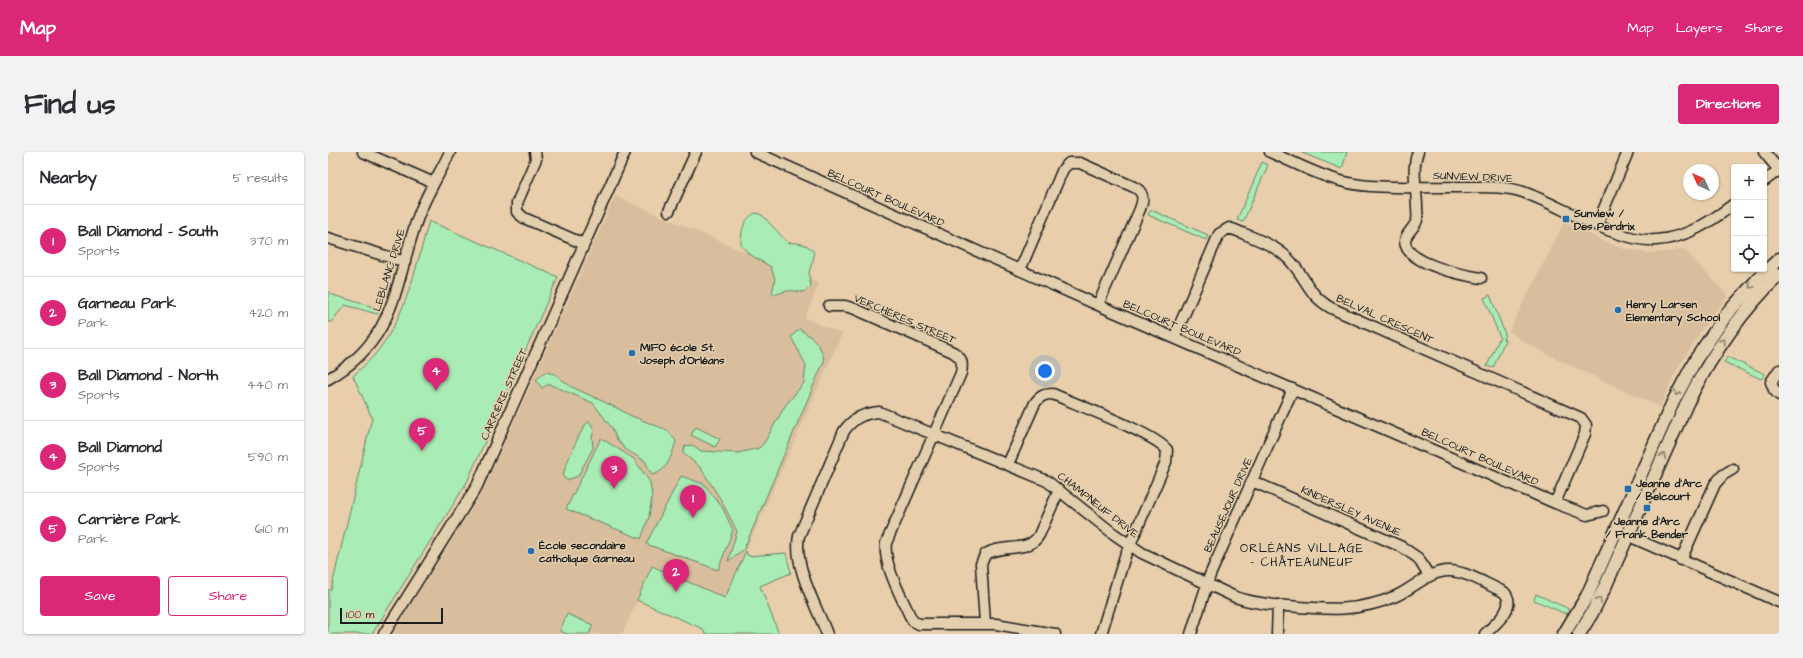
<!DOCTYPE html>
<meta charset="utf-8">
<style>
body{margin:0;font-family:"Architects Daughter",sans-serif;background:#f2f2f3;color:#2b2b33}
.controls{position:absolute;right:12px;top:12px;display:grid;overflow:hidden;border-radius:4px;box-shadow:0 1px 3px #0004}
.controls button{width:36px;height:36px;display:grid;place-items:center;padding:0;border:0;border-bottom:1px solid #e1e1e2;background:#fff;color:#2b2b33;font:20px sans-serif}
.compass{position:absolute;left:1355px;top:12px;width:36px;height:36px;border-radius:50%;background:#fff;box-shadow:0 1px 3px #0004;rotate:315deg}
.scale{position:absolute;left:12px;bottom:10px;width:103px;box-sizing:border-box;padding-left:4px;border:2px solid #1c1c1c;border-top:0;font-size:11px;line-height:14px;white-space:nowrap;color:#1c1c1c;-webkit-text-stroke:3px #e3cfae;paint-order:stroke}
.you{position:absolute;left:717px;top:219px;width:14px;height:14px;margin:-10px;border:3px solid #fff;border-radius:50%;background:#1a73e8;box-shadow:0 0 0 6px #1a73e833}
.badge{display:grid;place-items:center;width:26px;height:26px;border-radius:50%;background:#db2777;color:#fff;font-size:13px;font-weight:700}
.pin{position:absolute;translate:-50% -33px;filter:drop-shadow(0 1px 2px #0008)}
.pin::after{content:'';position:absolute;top:21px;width:14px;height:12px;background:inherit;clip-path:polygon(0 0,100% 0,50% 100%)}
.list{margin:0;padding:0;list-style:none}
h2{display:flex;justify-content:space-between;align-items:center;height:52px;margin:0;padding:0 16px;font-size:17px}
h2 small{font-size:13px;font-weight:400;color:#7c7c81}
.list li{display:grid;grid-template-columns:26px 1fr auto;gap:12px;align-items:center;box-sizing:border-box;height:72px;padding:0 16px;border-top:1px solid #e1e1e2}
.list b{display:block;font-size:15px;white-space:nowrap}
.list p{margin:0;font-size:13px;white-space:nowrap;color:#7c7c81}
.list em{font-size:13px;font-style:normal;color:#7c7c81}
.actions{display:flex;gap:8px;padding:12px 16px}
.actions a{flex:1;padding:9px 0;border:1px solid #db2777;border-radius:4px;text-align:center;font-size:14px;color:#db2777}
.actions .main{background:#db2777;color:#fff}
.icon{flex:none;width:22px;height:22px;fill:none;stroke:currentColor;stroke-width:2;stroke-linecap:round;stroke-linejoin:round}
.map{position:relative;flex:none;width:1451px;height:482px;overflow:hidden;border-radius:4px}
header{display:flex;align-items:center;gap:24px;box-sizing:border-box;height:56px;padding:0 20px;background:#db2777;color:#fff}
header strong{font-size:19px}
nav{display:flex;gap:22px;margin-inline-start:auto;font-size:14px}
.intro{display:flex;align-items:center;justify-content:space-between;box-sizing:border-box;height:96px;padding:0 24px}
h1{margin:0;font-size:28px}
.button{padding:10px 18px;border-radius:4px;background:#db2777;color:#fff;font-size:14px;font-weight:700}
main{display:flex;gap:24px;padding:0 24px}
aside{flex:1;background:#fff;border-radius:4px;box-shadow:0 1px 3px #0004}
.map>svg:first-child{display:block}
.built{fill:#d9be9d}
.green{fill:#aaecb5;stroke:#638468}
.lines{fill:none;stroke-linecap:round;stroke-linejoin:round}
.minor-casing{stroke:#1c1c1c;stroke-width:13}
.major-casing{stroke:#1c1c1c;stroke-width:15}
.minor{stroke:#e3cfae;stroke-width:10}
.major{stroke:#e3cfae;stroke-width:12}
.oneway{stroke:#897e6c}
.poi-dot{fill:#1f6fb2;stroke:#e3cfae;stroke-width:1.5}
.labels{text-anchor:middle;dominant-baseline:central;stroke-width:3;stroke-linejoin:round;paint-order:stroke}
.street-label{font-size:11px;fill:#1c1c1c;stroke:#e3cfae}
.poi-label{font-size:11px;font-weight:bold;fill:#1c1c1c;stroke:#e3cfae;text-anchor:start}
.neighbourhood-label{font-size:12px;letter-spacing:1px;fill:#1c1c1c;stroke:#e3cfae}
</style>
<header>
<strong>Map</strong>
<nav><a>Map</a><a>Layers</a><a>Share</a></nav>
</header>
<div class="intro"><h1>Find us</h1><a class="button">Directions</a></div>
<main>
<aside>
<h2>Nearby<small>5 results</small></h2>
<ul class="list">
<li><span class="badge">1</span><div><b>Ball Diamond - South</b><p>Sports</p></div><em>370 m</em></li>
<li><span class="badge">2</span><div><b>Garneau Park</b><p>Park</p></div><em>420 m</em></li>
<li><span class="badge">3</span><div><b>Ball Diamond - North</b><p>Sports</p></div><em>440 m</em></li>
<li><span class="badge">4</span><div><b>Ball Diamond</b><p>Sports</p></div><em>590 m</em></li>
<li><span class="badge">5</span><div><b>Carrière Park</b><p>Park</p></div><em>610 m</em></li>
</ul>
<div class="actions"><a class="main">Save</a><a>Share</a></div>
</aside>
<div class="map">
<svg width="1451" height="482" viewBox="0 0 1451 482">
<rect width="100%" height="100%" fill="#e8ceab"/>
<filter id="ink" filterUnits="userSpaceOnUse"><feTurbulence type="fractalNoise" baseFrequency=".025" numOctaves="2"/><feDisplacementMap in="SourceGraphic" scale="8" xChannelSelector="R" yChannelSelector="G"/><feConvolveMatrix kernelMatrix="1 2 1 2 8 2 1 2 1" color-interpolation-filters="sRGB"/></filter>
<g filter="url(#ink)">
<path class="built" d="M287 44 491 132 477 166 514 182 397 446 325 414 294 482H66L75 465 155 339Z
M1236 71 1292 96 1320 101 1339 100 1356 97 1400 144 1377 173 1348 219 1332 255 1241 213 1196 190 1181 179Z"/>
<path class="green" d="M972 0H1019L1014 17Z
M934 10 940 13 915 70 909 68Z
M823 58 880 83 878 88 820 63Z
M428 61 434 63 460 91C468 90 485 92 486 103 486 109 481 116 481 122 481 126 482 131 483 134 473 145 470 137 459 139 453 140 450 143 444 142L447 127 443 115 421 102 413 93C413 80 415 66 428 61Z
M101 69 230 125 138 332 44 482H0V438H3L44 266 25 224C33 216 42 209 49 200 79 162 88 114 101 69Z
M0 139 5 143 52 157 49 162 17 153 3 170H0Z
M1162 143 1177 182 1175 187 1177 188 1165 216 1159 214 1172 185 1156 146Z
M471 177C485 185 494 193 496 209L416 397 400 409 409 379 393 348 372 315 355 301 357 294 365 293 373 299 410 301 431 296 436 291 457 254 476 231 478 213 463 185Z
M1400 205 1437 222 1433 227 1396 210Z
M217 220 227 222 242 234 291 257 301 263 339 278 348 289C344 303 339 320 324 323L317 309 297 297 288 286 284 276 265 251 221 232 214 236 208 228Z
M260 270H262L266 278 264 285 265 296 250 324 239 328 235 325C235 317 254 274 260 270Z
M368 275 392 287 387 295 363 283Z
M273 286 306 307 322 330 324 345 321 365 313 387 238 357Z
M353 324 376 332 394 355 405 378 390 418 318 392Z
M418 399 420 404 458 401 463 421 432 434 451 482H377L375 477 309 448 324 414 397 446Z
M1208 442 1241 457 1238 462 1206 448Z
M239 462 265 473 261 482H239L232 479Z"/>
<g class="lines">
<defs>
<path id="minor" d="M35 0 106 31
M207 0 208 7 189 51V60L196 66 256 92
M427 0 770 153 1227 351 1259 363 1275 359
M942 0C974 14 1006 32 1042 34 1074 36 1106 35 1138 35 1157 35 1177 34 1195 40 1232 53 1290 91 1328 88 1359 86 1382 70 1406 52
M1090 0C1083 17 1089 38 1089 55 1089 59 1090 64 1089 68 1087 76 1078 80 1077 89 1077 112 1136 123 1153 126
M1436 0 1451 18
M1436 29 1451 18
M341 59 368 0
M1269 73 1300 0
M0 86 77 110
M692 118 735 17 741 11H752L806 35C816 40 816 47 812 57L770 153
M501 154H517L527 157 625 200C634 206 635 210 633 221L558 391C555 412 573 444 582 464L585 469 591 472H668L727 482
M846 186 891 82 901 76 907 78C928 87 951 94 965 112 980 130 981 143 1003 156L1253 266 1258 273 1257 282 1227 351
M1451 218 1443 230 1446 238 1451 243
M0 227C70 187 66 131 90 65 98 43 112 21 122 0
M680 312 707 251C712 244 716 242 725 242 747 252 828 282 839 298L838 310 797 404 773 482
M924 329 1074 395 1090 406 1101 424
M1294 381 1451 450
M1353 408 1387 332 1395 323 1405 317
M657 471 653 412 657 403C672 391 701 402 711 383L731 338
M56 482 149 334 297 0
M499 482C488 453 465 414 471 384L516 279C525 266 536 261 551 260L719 329 786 382 814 401 907 445C925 451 942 453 961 454 1000 458 1031 460 1068 444 1086 436 1102 418 1122 419 1140 420 1160 433 1176 440 1190 455 1167 472 1157 482
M863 482 882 423 965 237
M949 482 950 453"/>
<path id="major" d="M1236 482 1259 444 1345 250 1368 207 1398 163 1430 127 1451 107
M1251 482 1264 461 1277 435 1359 251C1383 204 1412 160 1451 123"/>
</defs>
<use href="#minor" class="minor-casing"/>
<use href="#major" class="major-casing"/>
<use href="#minor" class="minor"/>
<use href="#major" class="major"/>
</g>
<defs><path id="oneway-chevron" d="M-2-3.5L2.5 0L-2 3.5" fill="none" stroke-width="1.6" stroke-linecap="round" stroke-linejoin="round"/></defs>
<g class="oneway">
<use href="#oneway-chevron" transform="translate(1423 134) rotate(133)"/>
<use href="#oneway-chevron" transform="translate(1395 189) rotate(-55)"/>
<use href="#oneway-chevron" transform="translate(1349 241) rotate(116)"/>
<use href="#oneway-chevron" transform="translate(1335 304) rotate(-66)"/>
<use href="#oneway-chevron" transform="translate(1271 448) rotate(-64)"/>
</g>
</g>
<g class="poi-dot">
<rect x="1234" y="63" width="8" height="8" rx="2"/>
<circle cx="1290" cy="158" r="4"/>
<circle cx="304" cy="201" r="4"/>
<rect x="1296" y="333" width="8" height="8" rx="2"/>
<rect x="1315" y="352" width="8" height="8" rx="2"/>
<circle cx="203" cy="399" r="4"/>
</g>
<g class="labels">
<g class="street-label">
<text transform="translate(1145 25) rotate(2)">SUNVIEW DRIVE</text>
<text transform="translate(558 46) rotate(24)">BELCOURT BOULEVARD</text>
<text transform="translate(61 118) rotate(-73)">LEBLANC DRIVE</text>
<text transform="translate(577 167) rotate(23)">VERCHÈRES STREET</text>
<text transform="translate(1057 167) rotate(24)">BELVAL CRESCENT</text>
<text transform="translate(854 176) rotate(23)">BELCOURT BOULEVARD</text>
<text transform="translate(176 242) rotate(-66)">CARRIÈRE STREET</text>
<text transform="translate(1152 305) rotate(24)">BELCOURT BOULEVARD</text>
<text transform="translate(770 353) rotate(38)">CHAMPNEUF DRIVE</text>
<text transform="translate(900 353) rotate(-66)">BEAUSÉJOUR DRIVE</text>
<text transform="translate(1023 359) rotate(24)">KINDERSLEY AVENUE</text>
</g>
<g class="poi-label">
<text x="1246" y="61">Sunview /<tspan x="1246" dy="13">Des Perdrix</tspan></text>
<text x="1298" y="152">Henry Larsen<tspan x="1298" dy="13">Elementary School</tspan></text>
<text x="312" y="195">MIFO école St.<tspan x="312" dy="13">Joseph d'Orléans</tspan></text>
<text x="1308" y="331">Jeanne d'Arc<tspan x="1308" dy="13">/ Belcourt</tspan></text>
<text x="1319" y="369" text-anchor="middle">Jeanne d'Arc<tspan x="1319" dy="13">/ Frank Bender</tspan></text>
<text x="211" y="393">École secondaire<tspan x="211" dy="13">catholique Garneau</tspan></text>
</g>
<g class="neighbourhood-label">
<text x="974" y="396">ORLÉANS VILLAGE<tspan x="974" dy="14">- CHÂTEAUNEUF</tspan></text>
</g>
</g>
</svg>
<div class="controls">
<button>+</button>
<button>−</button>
<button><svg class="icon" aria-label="locate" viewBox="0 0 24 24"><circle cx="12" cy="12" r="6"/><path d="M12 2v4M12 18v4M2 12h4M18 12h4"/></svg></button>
</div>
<svg class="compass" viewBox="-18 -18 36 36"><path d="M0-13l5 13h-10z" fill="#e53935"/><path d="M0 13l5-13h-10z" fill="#7c7c81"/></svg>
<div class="scale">100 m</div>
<div class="you"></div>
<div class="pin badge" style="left:365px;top:366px">1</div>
<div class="pin badge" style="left:348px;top:440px">2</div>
<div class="pin badge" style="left:286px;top:337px">3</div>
<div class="pin badge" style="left:108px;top:239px">4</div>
<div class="pin badge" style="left:94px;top:299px">5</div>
</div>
</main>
